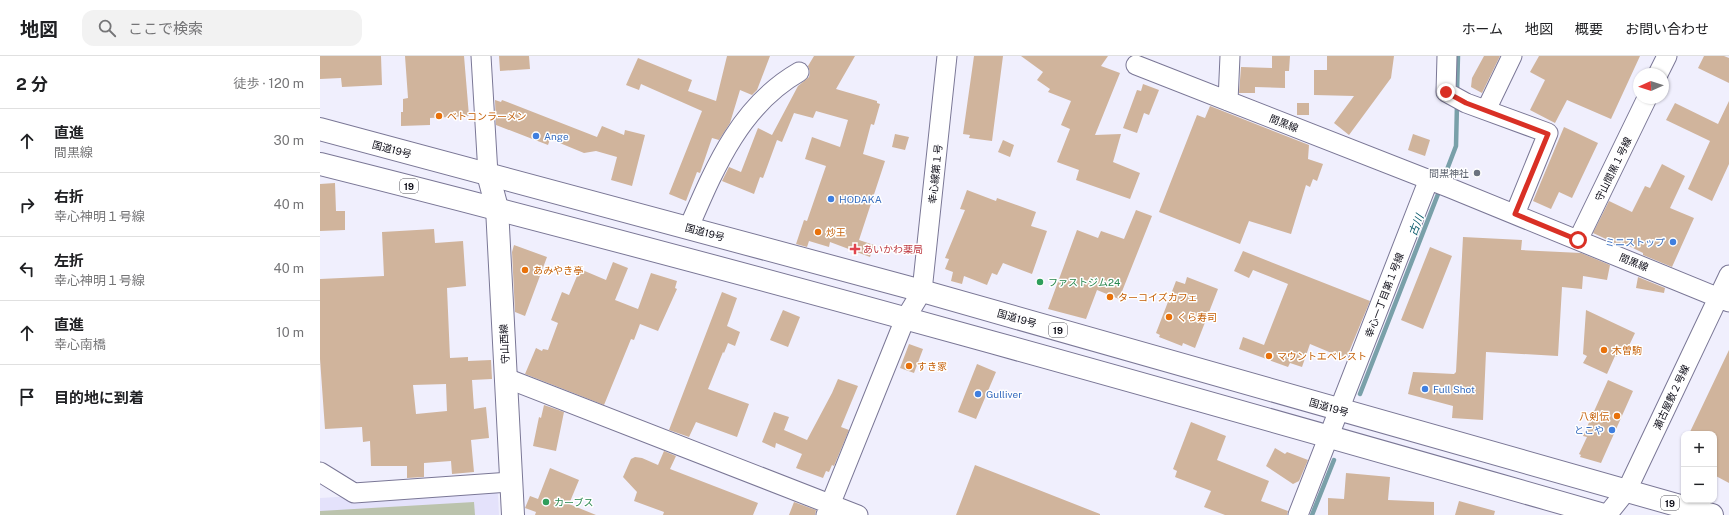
<!DOCTYPE html>
<html lang="ja">
<meta charset="utf-8">
<style>
body{margin:0;font-family:"Public Sans","Noto Sans JP",sans-serif;background:#f2f2f2;color:#202124}
.controls{position:absolute;right:12px;bottom:12px;display:grid;overflow:hidden;border-radius:8px;box-shadow:0 1px 3px #0004}
.controls button{width:36px;height:36px;display:grid;place-items:center;padding:0;border:0;border-bottom:1px solid #e0e0e0;background:#fff;color:#202124;font:20px sans-serif}
.compass{position:absolute;left:1313px;top:12px;width:36px;height:36px;border-radius:50%;background:#fff;box-shadow:0 1px 3px #0004;rotate:267deg}
.stop{position:absolute;width:12px;height:12px;margin:-9px;border:3px solid #d93025;border-radius:50%;background:#fff}
.stop.end{background:#d93025;border-color:#fff;box-shadow:0 1px 4px #0008}
.list{margin:0;padding:0;list-style:none}
h2{display:flex;justify-content:space-between;align-items:center;height:52px;margin:0;padding:0 16px;font-size:17px}
h2 small{font-size:13px;font-weight:400;color:#757577}
.list li{display:grid;grid-template-columns:26px 1fr auto;gap:12px;align-items:center;box-sizing:border-box;height:64px;padding:0 16px;border-top:1px solid #e0e0e0}
.list b{display:block;font-size:15px;white-space:nowrap}
.list p{margin:0;font-size:13px;white-space:nowrap;color:#757577}
.list em{font-size:13px;font-style:normal;color:#757577}
.icon{flex:none;width:22px;height:22px;fill:none;stroke:currentColor;stroke-width:2;stroke-linecap:round;stroke-linejoin:round}
.map{position:relative;flex:none;width:1409px;height:459px;overflow:hidden}
header{display:flex;align-items:center;gap:24px;box-sizing:border-box;height:56px;padding:0 20px;background:#fff;border-bottom:1px solid #e0e0e0}
header strong{font-size:19px}
nav{display:flex;gap:22px;margin-inline-start:auto;font-size:14px}
.search{width:280px;height:36px;background:#f2f2f2;display:flex;align-items:center;gap:10px;box-sizing:border-box;padding:0 14px;border-radius:12px;color:#757577;font-size:15px}
main{display:flex}
aside{flex:1;background:#fff}
.map>svg:first-child{display:block}
.built{fill:#e4e2fb}
.green{fill:#bbc3ad}
.lines{fill:none;stroke-linecap:round;stroke-linejoin:round}
.stream{stroke:#79a0a9;stroke-width:4.5}
.building{fill:#d0b49c;fill-rule:evenodd}
.minor-casing{stroke:#7a7796;stroke-width:21}
.major-casing{stroke:#7a7796;stroke-width:24}
.highway-casing{stroke:#7a7796;stroke-width:24}
.minor{stroke:#fff;stroke-width:19}
.major{stroke:#fff;stroke-width:22}
.highway{stroke:#fff;stroke-width:22}
.route{stroke:#d93025;stroke-width:5}
.food-dot{fill:#e8710a;stroke:#fff;stroke-width:1.5}
.shop-dot{fill:#3f7fe0;stroke:#fff;stroke-width:1.5}
.worship-dot{fill:#6b7280;stroke:#fff;stroke-width:1.5}
.health-dot{fill:#e0444e;stroke:#fff;stroke-width:1.5}
.leisure-dot{fill:#2e9e5b;stroke:#fff;stroke-width:1.5}
.labels{text-anchor:middle;dominant-baseline:central;stroke-width:3;stroke-linejoin:round;paint-order:stroke}
.shield{fill:#fff;stroke:#55545c;stroke-width:1}
.shield-label{font-size:9px;font-weight:bold;fill:#0c0b16}
.food-label{font-size:10px;fill:#c56008;stroke:#fff;text-anchor:start}
.street-label{font-size:10px;fill:#0c0b16;stroke:#fff}
.shop-label{font-size:10px;fill:#366cbe;stroke:#fff;text-anchor:start}
.worship-label{font-size:10px;fill:#5b616d;stroke:#fff;text-anchor:end}
.health-label{font-size:10px;fill:#be3a42;stroke:#fff;text-anchor:start}
.leisure-label{font-size:10px;fill:#27864d;stroke:#fff;text-anchor:start}
.water-label{font-size:11px;font-style:italic;fill:#0e5e6e;stroke:#fff}
</style>
<header>
<strong>地図</strong>
<div class="search"><svg class="icon" aria-label="search" viewBox="0 0 24 24"><circle cx="10" cy="10" r="6"/><path d="M15 15l6 6"/></svg>ここで検索</div>
<nav><a>ホーム</a><a>地図</a><a>概要</a><a>お問い合わせ</a></nav>
</header>
<main>
<aside>
<h2>2 分<small>徒歩 · 120 m</small></h2>
<ul class="list">
<li><svg class="icon" aria-label="ahead" viewBox="0 0 24 24"><path d="M12 20V5M6 11l6-6 6 6"/></svg><div><b>直進</b><p>間黒線</p></div><em>30 m</em></li>
<li><svg class="icon" aria-label="right" viewBox="0 0 24 24"><path d="M7 20v-9h11M14 6l5 5-5 5"/></svg><div><b>右折</b><p>幸心神明１号線</p></div><em>40 m</em></li>
<li><svg class="icon" aria-label="left" viewBox="0 0 24 24"><path d="M17 20v-9H6M10 6l-5 5 5 5"/></svg><div><b>左折</b><p>幸心神明１号線</p></div><em>40 m</em></li>
<li><svg class="icon" aria-label="ahead" viewBox="0 0 24 24"><path d="M12 20V5M6 11l6-6 6 6"/></svg><div><b>直進</b><p>幸心南橋</p></div><em>10 m</em></li>
<li><svg class="icon" aria-label="arrive" viewBox="0 0 24 24"><path d="M6 21V4h12l-3 4 3 4H6"/></svg><div><b>目的地に到着</b></div></li>
</ul>
</aside>
<div class="map">
<svg width="1409" height="459" viewBox="0 0 1409 459">
<rect width="100%" height="100%" fill="#f0effd"/>
<path class="built" d="M171 432 178 438 179 459H0V442Z"/>
<path class="green" d="M154 446 155 459H0V455Z"/>
<g class="lines">
<path class="stream" d="M1137 36 1138 0
M1123 124 1136 90 1137 48
M1040 338 1120 133
M992 459 1014 404"/>
</g>
<path class="building" d="M0 0H61L62 29 22 31 21 22 0 23Z
M85 0H144L149 60 110 62V69L81 70V56H83V43L88 42Z
M179 0H209L210 13 180 15Z
M407 0H450L437 34 432 39 420 34 410 67 399 84 392 82 380 117 377 116 366 145 349 138 382 55 321 28 319 34 306 29 318 2 372 24 368 35 396 45Z
M494 0H535L516 33 557 45V47L560 48 554 69 551 68 543 98 565 105 539 184 554 189 550 201 510 186 509 191 489 185 487 191 476 188 484 164 487 165 506 110 485 103 492 81 520 91 528 64 496 55 493 62 474 57 462 86 457 84 443 122 440 121 434 138 402 125 409 111 421 116 438 72 452 79 478 30 489 21 490 16 488 10Z
M654 0H683L672 85 649 82 650 79 643 78Z
M701 0H788L781 10 800 17 775 79 801 78 793 106 820 117 810 143 756 124 759 114 737 106 750 73 741 69 751 45 728 36 730 33 717 24 723 16Z
M952 0H970L969 15H965V32L935 31V37H919L921 11 952 12Z
M1007 0H1074L1071 22 1029 79 1014 67 1034 40 994 39V14H1007Z
M1164 0H1180L1162 37 1151 31 1152 22Z
M1219 0H1320L1291 63 1247 44 1235 67 1210 54 1225 24 1210 16Z
M1384 0H1404L1409 2V27L1378 12Z
M823 28 839 34 829 59 824 57 817 77 803 72 817 34 821 35Z
M175 44 181 46 182 44 277 81 282 70 304 79 305 74 325 79 312 130 291 124 297 101 276 95 264 97 230 83 228 89 176 69Z
M1409 45V108L1392 145 1368 133 1390 85 1346 64 1355 47 1398 68Z
M977 47H989V59H977Z
M890 50 989 89 988 103 1003 108 997 125 993 123 990 131 986 129 971 178 929 165 920 188 839 156 877 59 885 62Z
M1244 71 1278 87 1252 142 1239 136 1231 153 1213 145Z
M575 78 589 81 585 94 572 91Z
M1093 78 1110 84 1105 100 1088 94Z
M683 84 694 89 690 101 678 96Z
M1342 108 1365 120 1350 152 1374 162 1352 211 1323 199V197L1301 186 1299 189 1273 177 1289 145 1312 156 1325 130 1330 132Z
M15 127 16 155H25V174L0 175V128Z
M647 134 676 145 677 142 716 156 711 170 727 175 712 218 683 207 677 219 672 217 667 229 644 220 642 228 631 225 633 216 625 213 629 203 625 202 645 154 640 153Z
M816 154 832 160 799 243 777 234 766 263 728 253 757 174 778 182 781 175 804 183Z
M114 173 115 187 143 185 146 230 127 232 130 302 148 301V305L171 304 172 323 152 324 154 353 166 351 169 382 151 384 154 416 132 418 131 405 104 407V421L87 422V410H51L50 385 43 386 42 371 5 373 0 303V223L64 220 62 176ZM126 328 127 355 96 358 93 329Z
M1143 181 1202 184 1201 194 1261 197 1290 209 1287 224 1263 220 1262 233 1242 231 1238 300 1166 296 1163 364 1132 362 1133 350 1088 338 1093 316 1134 318 1136 316Z
M194 189 227 201 205 260 195 256 192 196Z
M1110 191 1132 200 1103 273 1081 264Z
M923 195 1050 245 1026 303 990 288 982 311 970 307 968 311 919 293 923 281 944 289 968 228 933 214 929 222 914 215Z
M293 206 308 212 295 244 318 253 331 217 357 225 355 232 357 233 338 275 320 268 314 284 311 283 284 349 205 318 216 292 222 295 223 293 228 294 238 267 231 264 242 236 249 239 260 213 286 224Z
M867 221 898 233 875 292 863 287 862 290 839 281 840 279 836 277 856 225 865 228Z
M1318 221 1345 232 1344 237 1316 232Z
M402 236 417 242 407 270 420 276 415 290 408 287 404 297 403 296 388 333 429 348 417 381 376 366 369 381 349 374Z
M463 254 480 261 468 291 450 284Z
M1266 254 1315 277 1306 296 1300 294 1297 301 1295 300 1287 318 1263 307 1267 300 1263 298Z
M589 288 603 293 594 317 580 312Z
M1409 294V427L1394 419V378H1369Z
M657 308 676 316 656 363 638 356Z
M518 323 538 330 521 371 529 374 514 410 512 409 509 416 506 415 503 422 476 412 482 398 456 387 455 392 442 386 454 356 469 361 464 374 487 384 512 337Z
M1288 324 1313 335 1281 407 1260 401 1261 399 1259 398 1267 381 1263 380Z
M224 349 244 356 236 395 213 390 219 361 221 362Z
M871 366 906 380 897 404 949 425 941 445 968 455 967 459H905L884 451 891 435 855 421 857 415 853 413Z
M955 392 965 398 967 396 988 404 979 425 973 428 946 410Z
M344 395 356 400 350 413 438 447 433 459H343L344 456 314 445 317 436 303 421 311 403 315 401 322 402 338 409Z
M655 409 780 458V459H636Z
M230 412 259 424 249 448 276 459H215L216 456 205 452 210 440 218 443Z
M1026 417 1070 421 1068 444 1114 446V459H1008V442L1024 443Z
M1139 445 1175 455 1174 459H1135Z
M474 446 496 454 495 459H469Z"/>
<g class="lines">
<defs>
<path id="minor" d="M161 0 168 118
M1127 0 1126 36 1146 47 1228 77 1195 158
M816 9 1130 132 1409 246
M1338 18 1347 0
M908 45 910 0
M1166 54 1192 0
M369 171C395 111 420 50 479 16
M1258 184 1327 42
M186 322 538 459
M0 416 34 437 191 426
M506 459 585 263 602 235 627 0
M978 459 1109 123
M1287 459 1307 434 1409 219"/>
<path id="major" d="M168 118 177 152 193 459"/>
<path id="highway" d="M0 73 602 235 1392 459
M0 108C430 216 857 337 1284 459"/>
</defs>
<use href="#minor" class="minor-casing"/>
<use href="#major" class="major-casing"/>
<use href="#highway" class="highway-casing"/>
<use href="#minor" class="minor"/>
<use href="#major" class="major"/>
<use href="#highway" class="highway"/>
</g>
<g class="lines">
<path class="route" d="M1126 36 1146 47 1228 78 1195 158 1258 184"/>
</g>
<g class="food-dot">
<circle cx="119" cy="60" r="4"/>
<circle cx="498" cy="176" r="4"/>
<circle cx="205" cy="214" r="4"/>
<circle cx="790" cy="241" r="4"/>
<circle cx="849" cy="261" r="4"/>
<circle cx="1284" cy="294" r="4"/>
<circle cx="949" cy="300" r="4"/>
<circle cx="589" cy="310" r="4"/>
<circle cx="1297" cy="360" r="4"/>
</g>
<g class="shop-dot">
<circle cx="216" cy="80" r="4"/>
<circle cx="511" cy="143" r="4"/>
<circle cx="1353" cy="186" r="4"/>
<circle cx="1105" cy="333" r="4"/>
<circle cx="658" cy="338" r="4"/>
<circle cx="1292" cy="374" r="4"/>
</g>
<circle class="worship-dot" cx="1157" cy="117" r="4"/>
<path class="health-dot" d="M533 187h4v4h4v4h-4v4h-4v-4h-4v-4h4z"/>
<g class="leisure-dot">
<circle cx="720" cy="226" r="4"/>
<circle cx="226" cy="446" r="4"/>
</g>
<g class="labels">
<g class="shield">
<rect x="80" y="123" width="18" height="14" rx="3"/>
<rect x="729" y="267" width="18" height="14" rx="3"/>
<rect x="1341" y="440" width="18" height="14" rx="3"/>
</g>
<g class="shield-label">
<text x="89" y="130">19</text>
<text x="738" y="274">19</text>
<text x="1350" y="447">19</text>
</g>
<g class="food-label">
<text x="127" y="60">ベトコンラーメン</text>
<text x="506" y="176">炒王</text>
<text x="213" y="214">あみやき亭</text>
<text x="798" y="241">ターコイズカフェ</text>
<text x="857" y="261">くら寿司</text>
<text x="1292" y="294">木曽駒</text>
<text x="957" y="300">マウントエベレスト</text>
<text x="597" y="310">すき家</text>
<text x="1289" y="360" text-anchor="end">八剣伝</text>
</g>
<g class="street-label">
<text transform="translate(964 67) rotate(21)">間黒線</text>
<text transform="translate(72 93) rotate(15)">国道19号</text>
<text transform="translate(1293 113) rotate(-64)">守山間黒１号線</text>
<text transform="translate(615 118) rotate(-84)">幸心線第１号</text>
<text transform="translate(385 176) rotate(15)">国道19号</text>
<text transform="translate(1314 206) rotate(22)">間黒線</text>
<text transform="translate(1064 239) rotate(-69)">幸心一丁目第１号線</text>
<text transform="translate(697 262) rotate(16)">国道19号</text>
<text transform="translate(184 288) rotate(-93)">守山西線</text>
<text transform="translate(1351 341) rotate(-65)">瀬古屋敷２号線</text>
<text transform="translate(1009 351) rotate(16)">国道19号</text>
</g>
<g class="shop-label">
<text x="224" y="80">Ange</text>
<text x="519" y="143">HODAKA</text>
<text x="1345" y="186" text-anchor="end">ミニストップ</text>
<text x="1113" y="333">Full Shot</text>
<text x="666" y="338">Gulliver</text>
<text x="1284" y="374" text-anchor="end">とこや</text>
</g>
<g class="worship-label">
<text x="1149" y="117">間黒神社</text>
</g>
<g class="health-label">
<text x="543" y="193">あいかわ薬局</text>
</g>
<g class="leisure-label">
<text x="728" y="226">ファストジム24</text>
<text x="234" y="446">カーブス</text>
</g>
<g class="water-label">
<text transform="translate(1096 169) rotate(-69)">古川</text>
</g>
</g>
</svg>
<div class="controls">
<button>+</button>
<button>−</button>
</div>
<svg class="compass" viewBox="-18 -18 36 36"><path d="M0-13l5 13h-10z" fill="#e53935"/><path d="M0 13l5-13h-10z" fill="#757577"/></svg>
<div class="stop" style="left:1258px;top:184px"></div>
<div class="stop end" style="left:1126px;top:36px"></div>
</div>
</main>
